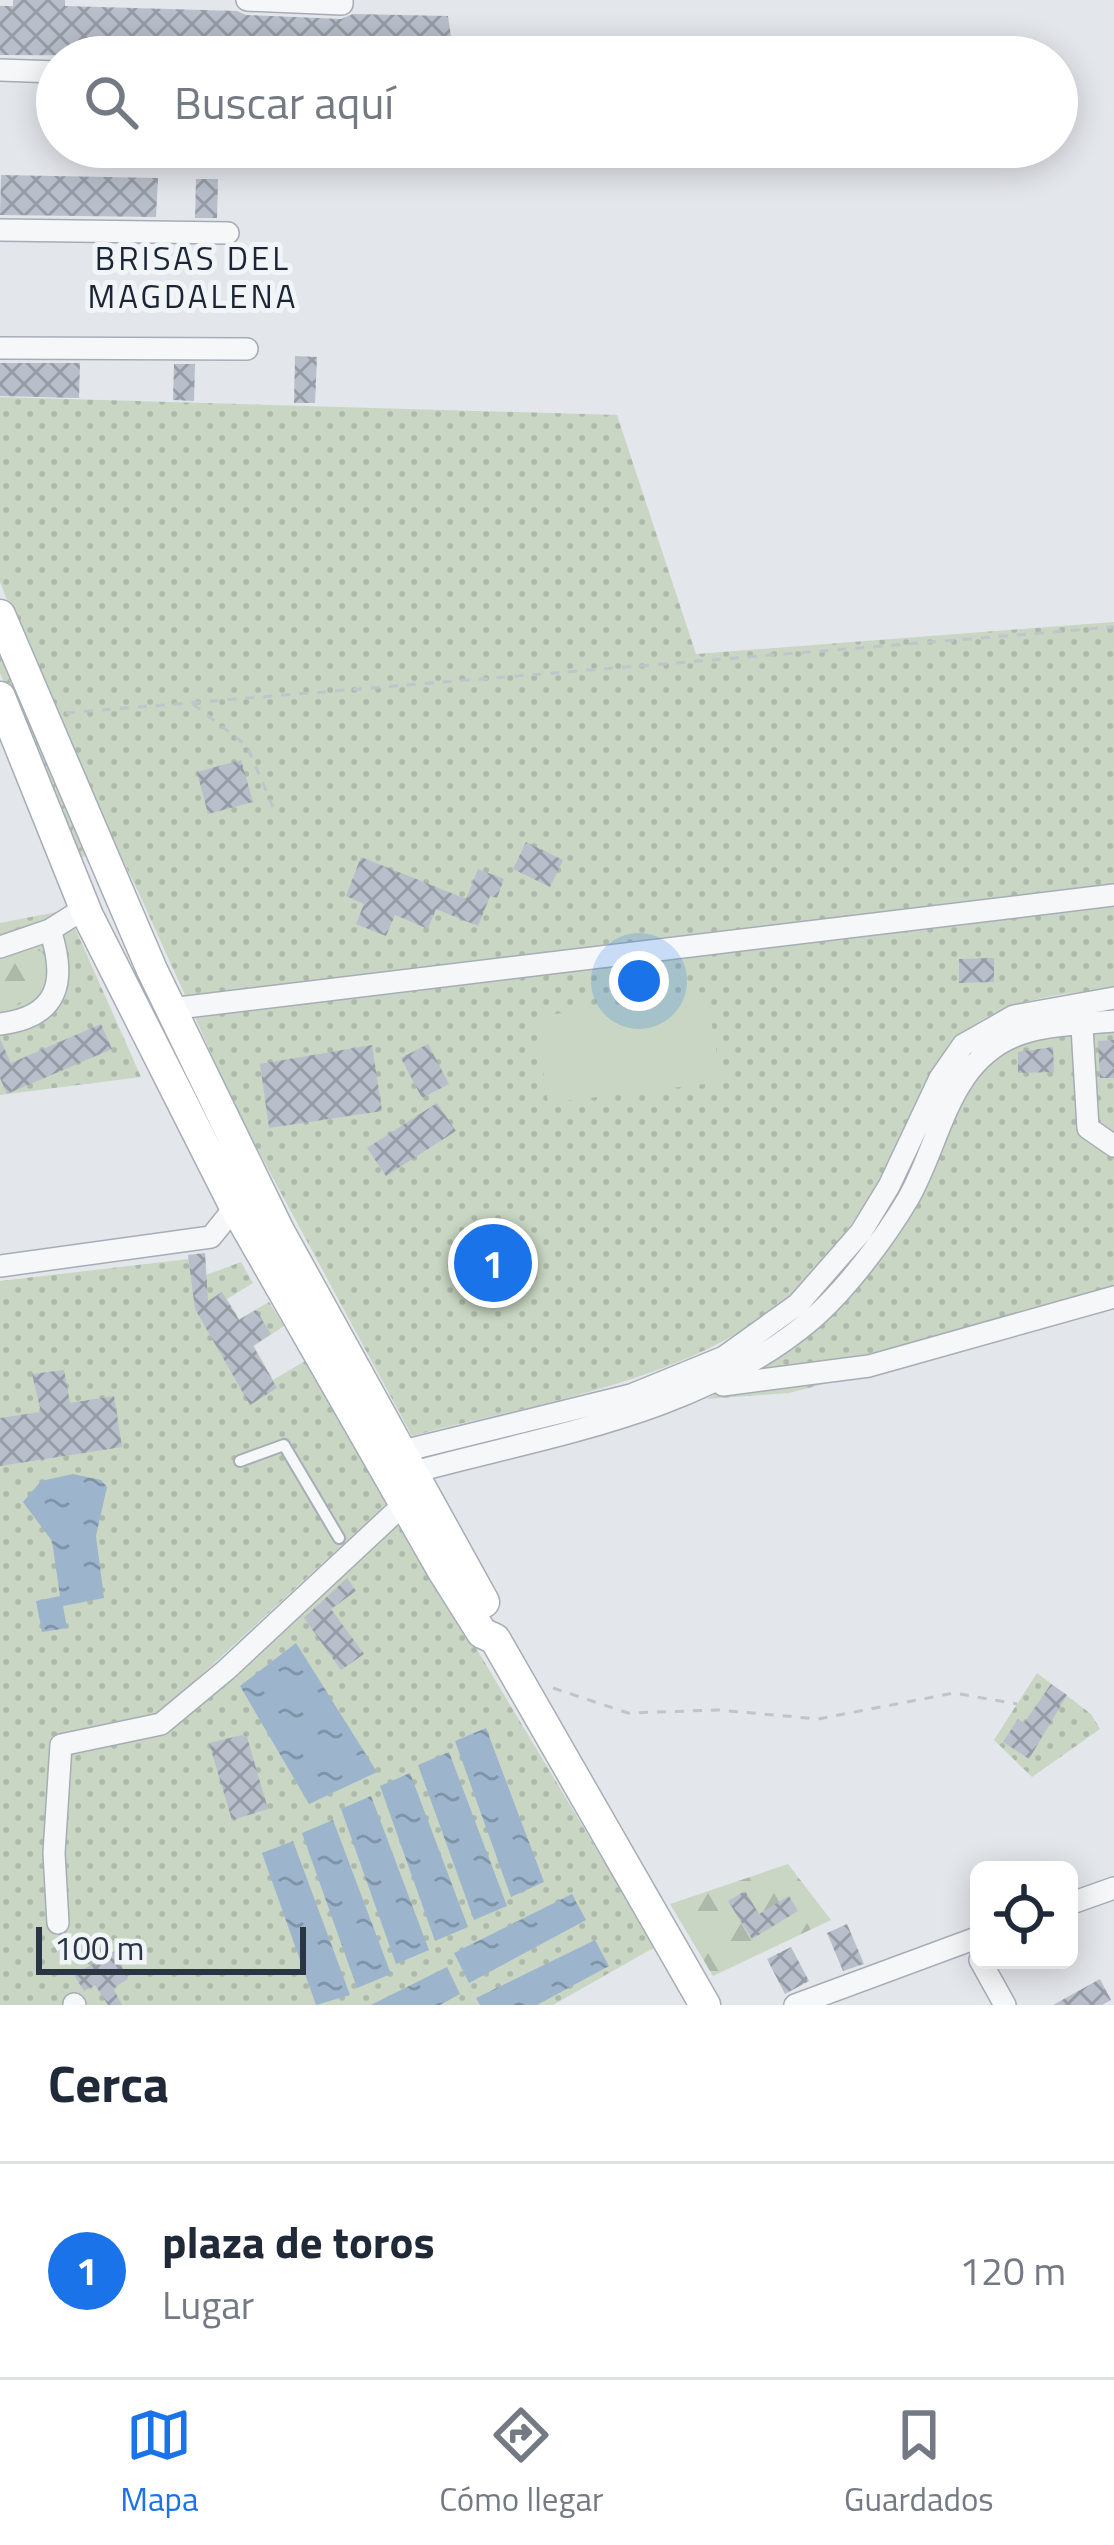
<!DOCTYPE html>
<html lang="es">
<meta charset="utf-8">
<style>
body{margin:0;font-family:"Titillium Web",sans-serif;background:#f6f6f7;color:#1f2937}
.controls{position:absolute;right:36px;bottom:36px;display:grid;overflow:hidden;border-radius:18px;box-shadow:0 6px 30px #0003}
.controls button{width:108px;height:108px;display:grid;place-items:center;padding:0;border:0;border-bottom:3px solid #e0e1e3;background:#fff;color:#1f2937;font:60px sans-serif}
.scale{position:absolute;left:36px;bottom:30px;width:270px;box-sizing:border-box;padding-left:12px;border:6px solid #293445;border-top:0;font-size:33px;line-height:42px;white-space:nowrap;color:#293445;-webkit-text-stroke:9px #f2f5f8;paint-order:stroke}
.you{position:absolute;left:639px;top:981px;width:42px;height:42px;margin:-30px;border:9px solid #fff;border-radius:50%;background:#1a73e8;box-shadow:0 0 0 18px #1a73e833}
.badge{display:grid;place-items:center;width:78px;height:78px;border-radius:50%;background:#1a73e8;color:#fff;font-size:39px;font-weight:700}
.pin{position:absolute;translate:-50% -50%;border:6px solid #fff;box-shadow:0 3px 12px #0006}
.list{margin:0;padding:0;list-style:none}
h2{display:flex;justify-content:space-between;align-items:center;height:156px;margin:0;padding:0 48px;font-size:51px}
h2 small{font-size:39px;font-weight:400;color:#747a83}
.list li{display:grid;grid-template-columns:78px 1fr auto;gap:36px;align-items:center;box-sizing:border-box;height:216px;padding:0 48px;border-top:3px solid #e0e1e3}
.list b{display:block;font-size:45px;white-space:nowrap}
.list p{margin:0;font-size:39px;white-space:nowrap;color:#747a83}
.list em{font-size:39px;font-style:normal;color:#747a83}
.icon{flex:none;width:66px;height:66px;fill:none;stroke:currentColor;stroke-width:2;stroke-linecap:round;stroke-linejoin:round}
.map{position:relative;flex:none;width:1114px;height:2005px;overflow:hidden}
.search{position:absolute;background:#fff;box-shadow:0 6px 30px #0003;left:36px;right:36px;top:36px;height:132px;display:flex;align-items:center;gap:30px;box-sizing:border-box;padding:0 42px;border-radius:66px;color:#747a83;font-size:45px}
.sheet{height:372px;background:#fff}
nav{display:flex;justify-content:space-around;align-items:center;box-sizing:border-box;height:168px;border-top:3px solid #e0e1e3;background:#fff;font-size:33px;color:#747a83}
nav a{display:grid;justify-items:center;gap:6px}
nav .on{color:#1a73e8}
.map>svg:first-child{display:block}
.grass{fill:url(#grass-dots)}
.forest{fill:url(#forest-firs)}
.garden{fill:url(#garden-furrows)}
.pitch{fill:#c8d6c3}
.water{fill:url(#water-ripples)}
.building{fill:url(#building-cross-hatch)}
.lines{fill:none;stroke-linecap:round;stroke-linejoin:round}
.lane-casing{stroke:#a7adb6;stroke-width:14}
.street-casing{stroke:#a7adb6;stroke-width:24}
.secondary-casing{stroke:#a7adb6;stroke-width:33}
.path{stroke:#c1c4ca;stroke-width:3;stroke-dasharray:9 9;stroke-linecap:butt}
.lane{stroke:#f6f7f9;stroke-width:10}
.street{stroke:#f6f7f9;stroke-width:21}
.secondary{stroke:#fff;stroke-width:30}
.labels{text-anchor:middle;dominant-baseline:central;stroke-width:10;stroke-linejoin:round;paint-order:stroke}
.neighbourhood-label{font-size:33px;letter-spacing:3px;fill:#1b2535;stroke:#f2f5f8}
</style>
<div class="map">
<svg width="1114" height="2005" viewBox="0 0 1114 2005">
<defs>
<pattern id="grass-dots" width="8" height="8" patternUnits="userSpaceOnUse" patternTransform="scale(3)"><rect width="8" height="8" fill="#c8d6c3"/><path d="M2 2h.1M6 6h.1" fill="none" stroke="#acb8a9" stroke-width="1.8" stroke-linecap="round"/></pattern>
<pattern id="forest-firs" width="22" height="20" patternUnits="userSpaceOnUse" patternTransform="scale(3)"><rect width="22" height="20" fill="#c8d6c3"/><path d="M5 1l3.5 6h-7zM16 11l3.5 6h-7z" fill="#acb8a9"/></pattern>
<pattern id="garden-furrows" width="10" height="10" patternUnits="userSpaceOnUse" patternTransform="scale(3)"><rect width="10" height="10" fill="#c8d6c3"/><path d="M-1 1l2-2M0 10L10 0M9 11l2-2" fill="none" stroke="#acb8a9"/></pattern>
<pattern id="water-ripples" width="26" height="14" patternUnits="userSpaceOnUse" patternTransform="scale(3)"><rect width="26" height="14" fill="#9cb5cd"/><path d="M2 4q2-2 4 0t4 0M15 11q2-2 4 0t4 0" fill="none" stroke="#7f94a8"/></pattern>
<pattern id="building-cross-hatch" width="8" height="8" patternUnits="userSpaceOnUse" patternTransform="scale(3)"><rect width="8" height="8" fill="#b9bfca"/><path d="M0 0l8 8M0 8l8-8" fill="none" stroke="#969ca6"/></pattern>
</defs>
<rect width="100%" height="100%" fill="#e3e6eb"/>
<path class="grass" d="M0 397 617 415 696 654 1114 622V989C1062 993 1001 999 960 1036 944 1050 927 1094 916 1115 877 1186 836 1261 771 1311 674 1384 528 1405 412 1436L239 1115 143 902 49 707 0 582Z
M67 910 141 1077 0 1095V923Z
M1114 1029V1139L1093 1124 1087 1031Z
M1078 1032 1083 1129 1114 1150V1309L789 1393 707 1399 792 1345 870 1266 957 1100 990 1059 1021 1044Z
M189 1259 206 1275 241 1262 253 1283 227 1299 239 1319 269 1302 284 1326 254 1346 273 1380 305 1361 388 1503 199 1677 203 1695 400 1521 655 1947 553 2005H0V1281Z
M1037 1673 1091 1714 1100 1729 1032 1777 994 1740Z"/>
<path class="forest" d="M25 943 38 947 50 963C46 991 24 1001 0 1012V957Z
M788 1864 831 1920 713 1976 670 1904Z"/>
<path class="garden" d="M0 641 89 855 76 859 0 673Z"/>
<path class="pitch" d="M706 992 722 1082 548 1103 535 1017Z"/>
<path class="water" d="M73 1474 101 1480 107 1487 96 1536 104 1598 63 1606 67 1628 42 1632 36 1601 60 1596 52 1541 23 1502 41 1481Z
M296 1643 377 1772 309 1804 240 1686Z
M486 1728 544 1882 511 1897 455 1741Z
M449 1752 507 1906 474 1920 418 1765Z
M410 1773 468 1927 435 1941 380 1786Z
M371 1796 429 1950 396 1964 341 1809Z
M333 1820 391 1974 357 1988 302 1833Z
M293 1841 350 1995 316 2005 262 1853Z
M572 1894 586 1920 469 1983 454 1953Z
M595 1940 609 1966 537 2005H480L476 1998Z
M447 1967 460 1994 440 2005H371Z"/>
<path class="building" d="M13 0H65V6L237 11 246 15 341 19 353 14 448 16 454 57 0 55V6H13Z
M1 175 158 178 156 217 0 215Z
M196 179H218L217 218H195Z
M295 356 317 357 315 403H294Z
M0 363H80L79 398 0 396Z
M174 364H195L194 401 173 400Z
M241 760 253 802 208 814 197 772Z
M526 842 563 860 550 887 513 869Z
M361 857 466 899 478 869 504 879 497 898 490 896 478 926 436 909 428 929 395 915 386 936 356 924 364 904 346 896Z
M994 958V982L959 983V959Z
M101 1024 112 1049 7 1094 0 1078V1039L11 1063Z
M1114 1040V1078H1100L1098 1041Z
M428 1044 449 1084 422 1098 401 1058Z
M372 1045 382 1111 269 1128 260 1064Z
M1053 1047 1054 1072 1018 1073V1052Z
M437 1103 456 1131 386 1176 367 1148Z
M205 1253 208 1301 222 1292 239 1320 256 1310 271 1334 253 1346 277 1388 250 1405 195 1309 188 1255Z
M64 1370 70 1403 114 1396 122 1447 0 1466V1418L41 1412 32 1374Z
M347 1578 356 1591 331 1609 364 1654 341 1670 304 1618Z
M1051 1684 1067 1695 1029 1759 1003 1742 1018 1719 1024 1723Z
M246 1734 268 1809 232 1820 209 1743Z
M745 1891 759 1914 789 1896 798 1911 752 1939 728 1901Z
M847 1924 864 1964 843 1971 827 1933Z
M125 1945 134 1958 121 1965 128 1979 113 1988 122 2005H108L95 1985 84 1991 74 1975Z
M791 1947 809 1981 785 1994 767 1959Z
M1100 1979 1111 2000 1102 2005H1053Z"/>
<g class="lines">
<defs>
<path id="lane" d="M240 1461 284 1445 339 1538"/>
<path id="street" d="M247 0 342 4V0
M0 70 57 72
M0 230 228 233
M0 348 247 349
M0 947 50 930 85 908
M170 1009 1114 895
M1081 1010 1088 1128 1114 1146
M0 1024C59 1017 67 981 50 930
M0 1266 211 1237 235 1207
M723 1385 869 1366 1114 1297
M403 1451 631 1395 724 1357 798 1304 861 1232 889 1186 940 1078 963 1045 1014 1016 1114 998
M414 1472C550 1435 699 1414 811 1320 845 1291 885 1238 908 1199 942 1140 948 1057 1023 1033 1051 1024 1085 1024 1114 1021
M1069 1904 1114 1888
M58 1923 54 1853 61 1745 161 1724 226 1670 404 1504
M980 1960 1005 2005
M74 2004 75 2005
M795 2005 979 1937"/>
<path id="secondary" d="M0 615 152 970 279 1231 484 1602
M0 697 88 916 235 1207 443 1571 482 1633 495 1639 705 2005"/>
</defs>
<use href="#lane" class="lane-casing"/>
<use href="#street" class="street-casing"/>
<use href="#secondary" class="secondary-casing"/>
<path class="path" d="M193 704 247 746 273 807
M66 713 1114 627
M553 1688 628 1713 719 1710 818 1719 954 1693 1017 1704"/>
<use href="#lane" class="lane"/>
<use href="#street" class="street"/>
<use href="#secondary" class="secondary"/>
</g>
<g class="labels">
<g class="neighbourhood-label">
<text x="193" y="258">BRISAS DEL<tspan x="193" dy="38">MAGDALENA</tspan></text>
</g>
</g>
</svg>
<div class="controls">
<button><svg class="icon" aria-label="locate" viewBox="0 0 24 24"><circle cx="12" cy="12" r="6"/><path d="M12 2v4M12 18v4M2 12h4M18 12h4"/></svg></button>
</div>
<div class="scale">100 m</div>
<div class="you"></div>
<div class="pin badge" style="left:493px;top:1263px">1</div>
<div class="search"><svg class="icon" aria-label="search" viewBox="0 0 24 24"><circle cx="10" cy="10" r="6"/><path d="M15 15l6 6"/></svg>Buscar aquí</div>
</div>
<section class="sheet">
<h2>Cerca<small></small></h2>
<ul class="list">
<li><span class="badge">1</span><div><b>plaza de toros</b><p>Lugar</p></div><em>120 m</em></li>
</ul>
</section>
<nav>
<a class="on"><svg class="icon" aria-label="map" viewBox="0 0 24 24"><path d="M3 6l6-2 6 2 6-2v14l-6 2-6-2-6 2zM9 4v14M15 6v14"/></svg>Mapa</a>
<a><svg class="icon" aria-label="directions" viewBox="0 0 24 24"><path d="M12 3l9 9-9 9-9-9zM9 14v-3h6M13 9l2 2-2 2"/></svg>Cómo llegar</a>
<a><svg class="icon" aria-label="saved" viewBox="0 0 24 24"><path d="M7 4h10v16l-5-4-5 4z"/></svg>Guardados</a>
</nav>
